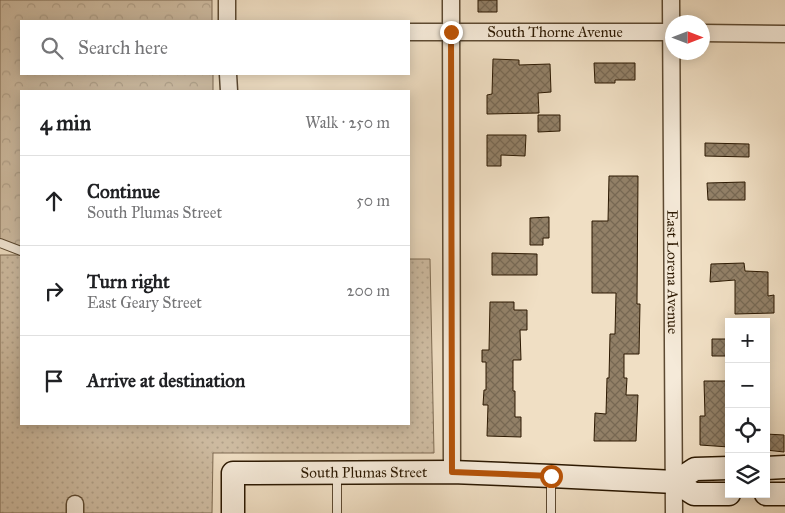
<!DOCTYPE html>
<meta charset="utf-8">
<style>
body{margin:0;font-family:"IM FELL Great Primer",serif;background:#f2f2f2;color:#202124}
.controls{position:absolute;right:15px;bottom:15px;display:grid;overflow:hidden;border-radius:0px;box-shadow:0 2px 12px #0003}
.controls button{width:45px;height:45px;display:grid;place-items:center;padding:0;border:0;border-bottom:1px solid #e0e0e0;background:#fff;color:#202124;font:25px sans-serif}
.compass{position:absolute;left:665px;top:15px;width:45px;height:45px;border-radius:50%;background:#fff;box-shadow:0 2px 12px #0003;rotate:90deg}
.stop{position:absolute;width:15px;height:15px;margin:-11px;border:4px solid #b45309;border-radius:50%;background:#fff}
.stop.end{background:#b45309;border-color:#fff;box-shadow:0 1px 5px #0008}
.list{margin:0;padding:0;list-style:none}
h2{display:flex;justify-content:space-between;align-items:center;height:65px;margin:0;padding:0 20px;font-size:21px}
h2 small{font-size:16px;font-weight:400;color:#757577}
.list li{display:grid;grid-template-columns:32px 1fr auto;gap:15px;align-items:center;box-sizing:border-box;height:90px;padding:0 20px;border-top:1px solid #e0e0e0}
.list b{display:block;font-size:19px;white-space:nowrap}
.list p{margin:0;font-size:16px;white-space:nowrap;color:#757577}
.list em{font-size:16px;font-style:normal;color:#757577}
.icon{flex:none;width:28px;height:28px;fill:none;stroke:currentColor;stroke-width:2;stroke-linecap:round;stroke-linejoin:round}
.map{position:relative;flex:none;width:785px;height:513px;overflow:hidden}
.search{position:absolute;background:#fff;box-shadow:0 2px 12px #0003;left:20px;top:20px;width:390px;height:55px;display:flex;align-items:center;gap:12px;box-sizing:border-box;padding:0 18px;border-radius:0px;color:#757577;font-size:19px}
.panel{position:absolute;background:#fff;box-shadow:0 2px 12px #0003;left:20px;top:90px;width:390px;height:335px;border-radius:0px}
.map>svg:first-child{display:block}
.grass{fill:url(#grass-dots);stroke:#7e6b52}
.forest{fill:url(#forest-crowns);stroke:#7e6b52}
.building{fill:url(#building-cross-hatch);stroke:#2c1902}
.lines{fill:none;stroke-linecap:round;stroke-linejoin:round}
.lane-casing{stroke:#5d4a32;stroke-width:10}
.street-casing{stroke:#5d4a32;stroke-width:19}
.secondary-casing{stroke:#2c1902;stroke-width:25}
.lane{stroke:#f5ead9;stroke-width:8}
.street{stroke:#f5ead9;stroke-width:16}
.secondary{stroke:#f5ead9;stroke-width:22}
.route{stroke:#b45309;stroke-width:6}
.labels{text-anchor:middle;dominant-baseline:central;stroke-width:4.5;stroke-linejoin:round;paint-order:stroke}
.street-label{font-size:15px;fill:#2c1902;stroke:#f5ead9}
</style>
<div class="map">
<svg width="785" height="513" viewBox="0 0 785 513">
<defs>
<pattern id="grass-dots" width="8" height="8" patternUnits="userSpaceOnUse" patternTransform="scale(1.25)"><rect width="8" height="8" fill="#cfbda3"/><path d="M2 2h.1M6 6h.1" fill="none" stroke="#b2a28b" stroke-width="1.8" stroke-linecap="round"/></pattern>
<pattern id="forest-crowns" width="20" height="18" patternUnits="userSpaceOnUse" patternTransform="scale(1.25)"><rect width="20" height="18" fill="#cfbda3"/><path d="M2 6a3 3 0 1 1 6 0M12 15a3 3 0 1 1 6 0" fill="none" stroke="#b2a28b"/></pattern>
<pattern id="building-cross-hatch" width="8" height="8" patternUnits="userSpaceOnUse" patternTransform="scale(1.25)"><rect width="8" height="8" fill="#928067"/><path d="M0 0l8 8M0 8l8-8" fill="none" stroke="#776853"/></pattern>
</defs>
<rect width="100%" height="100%" fill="#f0dfc4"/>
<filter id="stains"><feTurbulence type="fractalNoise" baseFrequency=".004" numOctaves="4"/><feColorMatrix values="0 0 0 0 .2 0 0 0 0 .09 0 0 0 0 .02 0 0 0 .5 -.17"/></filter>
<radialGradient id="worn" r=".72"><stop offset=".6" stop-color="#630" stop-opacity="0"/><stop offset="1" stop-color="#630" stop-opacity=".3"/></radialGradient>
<path class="grass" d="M0 255H21V424H409V259H430L434 453H213L212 513H0Z"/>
<path class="forest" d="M0 0H212V21H21V74H213V91H21V254L0 246Z"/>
<path class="building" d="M478 0H497V12H478Z
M493 59 519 60V65L550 64 551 92 538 93 539 113 487 114V95L492 94Z
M594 63H635V80H615V83H595Z
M538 115H560V131L538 132Z
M487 135H526L525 156 501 155V166H487Z
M705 143 749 144V157L705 156Z
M609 176H638L637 304H640L639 354H624V378H627L626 395H638L636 441H594L595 413 606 414 607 378H609L610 334H615L616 293H592V221H608Z
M745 182V200H708L707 183Z
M549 217V238H543V245H530V218Z
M492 253 537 254V275H492Z
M744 263 745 271 768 272V296L774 295V313L735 314V280L710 282 711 264Z
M490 302H514V310H527V330H520L521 360H513V391H515V417H521V437L487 436 488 405H483L484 390H486V362H482V350H489Z
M712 339H729V356H712Z
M704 381H729V447L700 445V416H705Z
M766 434 784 435V452L766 450Z"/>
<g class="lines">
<defs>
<path id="lane" d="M0 243 21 251
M337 513V474
M551 513V478"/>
<g id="street">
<path d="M227 0V21"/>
<path d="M451 0 452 472"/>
<path id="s1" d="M671 0 674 513"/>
<path id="s2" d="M409 32H672"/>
<path d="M702 33 785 34"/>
<path d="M228 74 229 91"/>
<path d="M75 504V513"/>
</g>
<g id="secondary">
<path d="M766 468 785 467"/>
<path d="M675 482 695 469 729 468"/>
<path d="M766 494H785"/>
<path id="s3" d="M233 513V473L452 472 551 476 675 482 694 494H729"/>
</g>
</defs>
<use href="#lane" class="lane-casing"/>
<use href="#street" class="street-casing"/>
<use href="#secondary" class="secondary-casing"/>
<use href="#lane" class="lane"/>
<use href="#street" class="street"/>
<use href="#secondary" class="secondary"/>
</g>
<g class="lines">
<path class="route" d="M451 32 452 472 551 476"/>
</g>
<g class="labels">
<g class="street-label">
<text stroke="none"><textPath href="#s2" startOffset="146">South Thorne Avenue</textPath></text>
<text stroke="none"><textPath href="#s1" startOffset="272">East Lorena Avenue</textPath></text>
<text stroke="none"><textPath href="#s3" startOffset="171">South Plumas Street</textPath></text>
</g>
</g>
<rect width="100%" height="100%" filter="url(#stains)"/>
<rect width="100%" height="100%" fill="url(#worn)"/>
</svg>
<div class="controls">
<button>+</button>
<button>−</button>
<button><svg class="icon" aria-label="locate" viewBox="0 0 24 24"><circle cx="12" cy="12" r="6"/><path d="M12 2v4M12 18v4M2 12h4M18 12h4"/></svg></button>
<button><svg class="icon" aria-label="layers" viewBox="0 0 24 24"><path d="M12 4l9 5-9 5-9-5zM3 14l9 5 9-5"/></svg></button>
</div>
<svg class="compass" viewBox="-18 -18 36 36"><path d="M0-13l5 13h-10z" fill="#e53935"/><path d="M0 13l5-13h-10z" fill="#757577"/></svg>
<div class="stop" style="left:551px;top:476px"></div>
<div class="stop end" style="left:451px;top:32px"></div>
<div class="search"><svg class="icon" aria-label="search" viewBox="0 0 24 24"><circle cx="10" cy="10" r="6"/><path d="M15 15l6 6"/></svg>Search here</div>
<section class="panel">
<h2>4 min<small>Walk · 250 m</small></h2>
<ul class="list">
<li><svg class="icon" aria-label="ahead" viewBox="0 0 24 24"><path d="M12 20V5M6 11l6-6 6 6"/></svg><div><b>Continue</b><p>South Plumas Street</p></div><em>50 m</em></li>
<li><svg class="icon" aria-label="right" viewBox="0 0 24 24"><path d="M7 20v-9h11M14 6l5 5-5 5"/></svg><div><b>Turn right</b><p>East Geary Street</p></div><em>200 m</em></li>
<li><svg class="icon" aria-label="arrive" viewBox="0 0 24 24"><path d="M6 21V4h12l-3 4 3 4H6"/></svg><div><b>Arrive at destination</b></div></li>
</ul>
</section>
</div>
